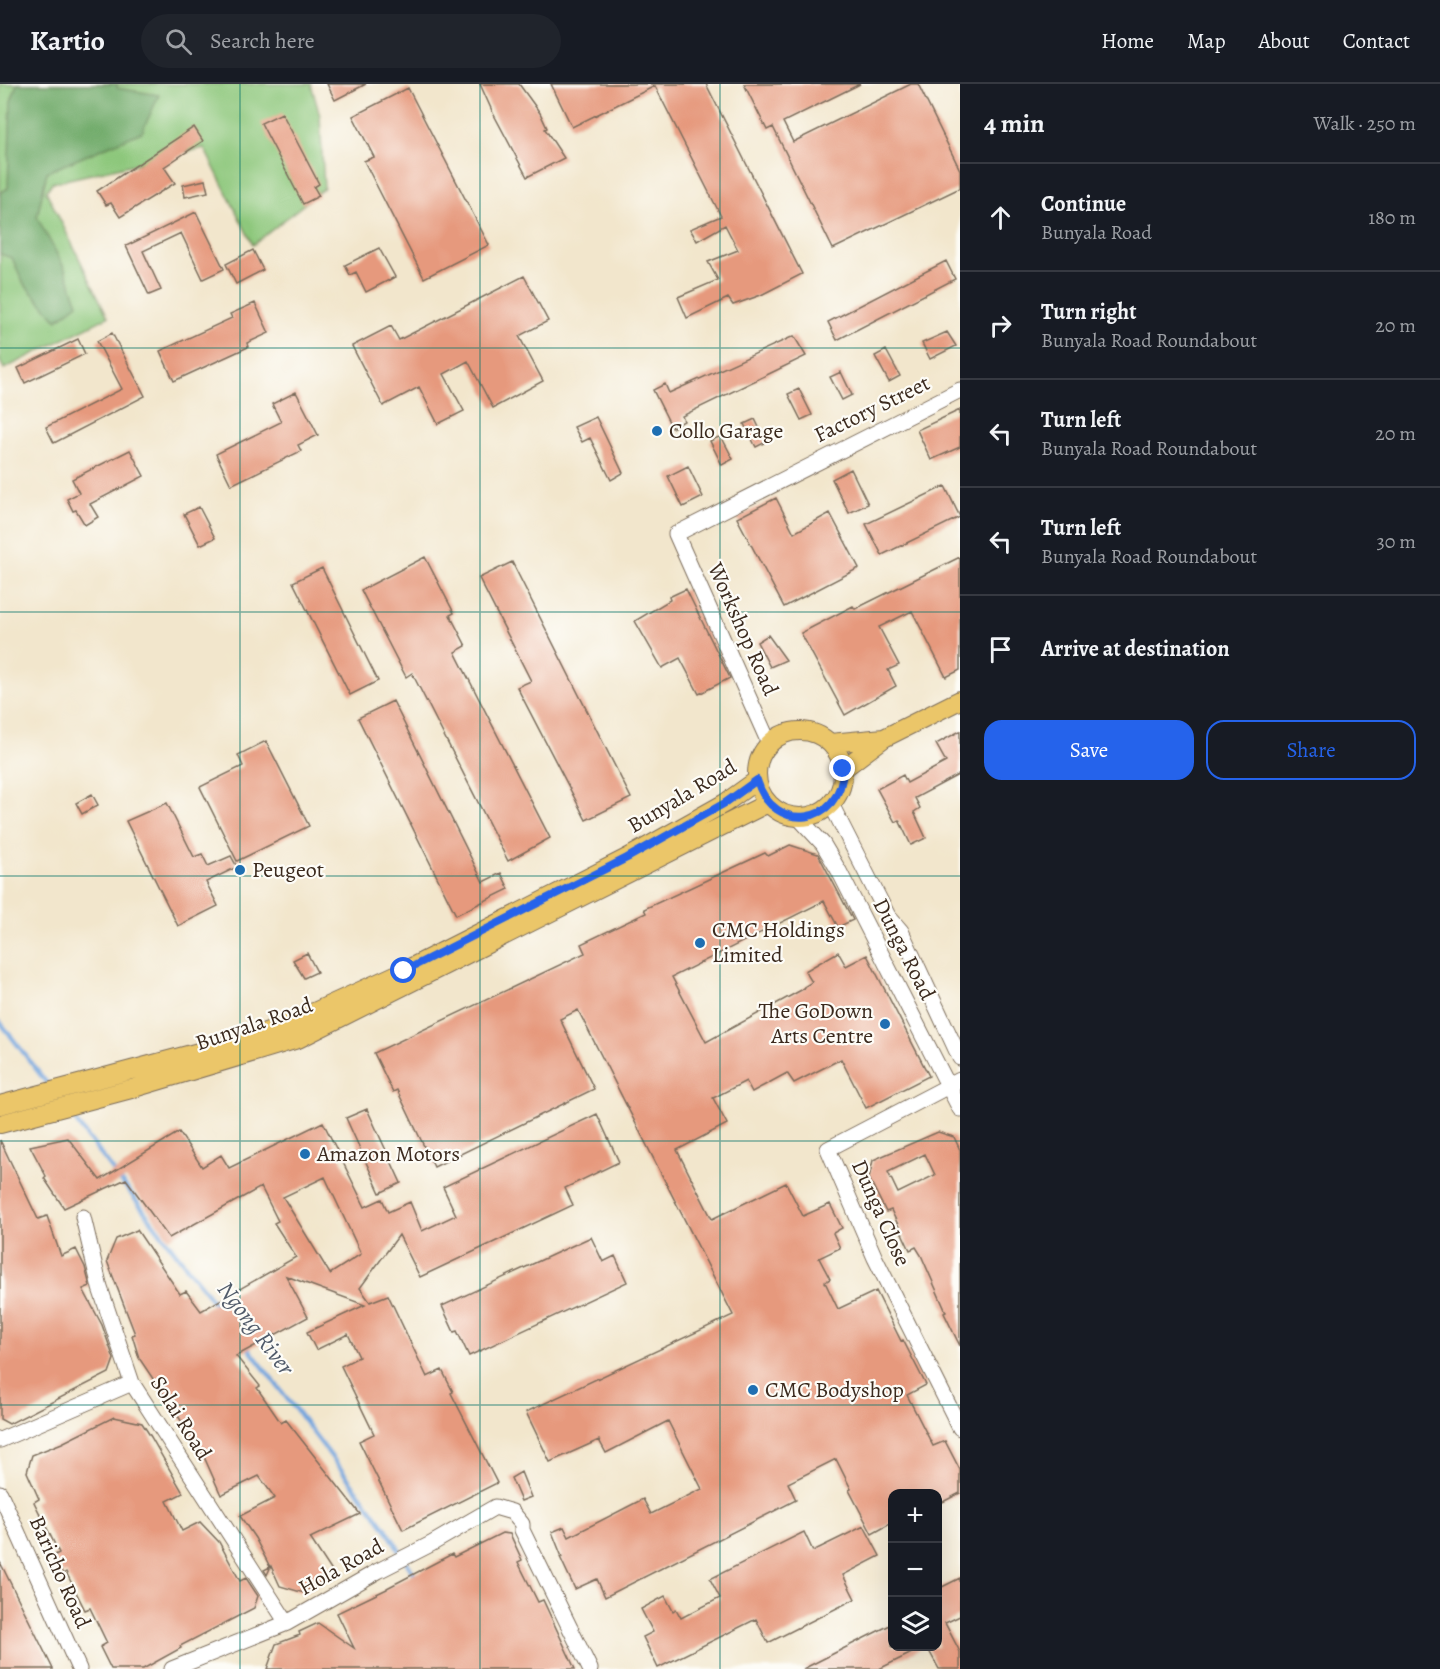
<!DOCTYPE html>
<meta charset="utf-8">
<style>
body{margin:0;font-family:Alegreya,serif;background:#20242c;color:#f1f3f6}
.controls{position:absolute;right:18px;bottom:18px;display:grid;overflow:hidden;border-radius:12px;box-shadow:0 6px 24px #0002}
.controls button{width:54px;height:54px;display:grid;place-items:center;padding:0;border:0;border-bottom:2px solid #363941;background:#171b24;color:#f1f3f6;font:30px sans-serif}
.stop{position:absolute;width:18px;height:18px;margin:-14px;border:4px solid #2563eb;border-radius:50%;background:#fff}
.stop.end{background:#2563eb;border-color:#fff;box-shadow:0 2px 6px #0008}
.list{margin:0;padding:0;list-style:none}
h2{display:flex;justify-content:space-between;align-items:center;height:78px;margin:0;padding:0 24px;font-size:26px}
h2 small{font-size:20px;font-weight:400;color:#9ea1a6}
.list li{display:grid;grid-template-columns:39px 1fr auto;gap:18px;align-items:center;box-sizing:border-box;height:108px;padding:0 24px;border-top:2px solid #363941}
.list b{display:block;font-size:22px;white-space:nowrap}
.list p{margin:0;font-size:20px;white-space:nowrap;color:#9ea1a6}
.list em{font-size:20px;font-style:normal;color:#9ea1a6}
.actions{display:flex;gap:12px;padding:18px 24px}
.actions a{flex:1;padding:14px 0;border:2px solid #2563eb;border-radius:18px;text-align:center;font-size:21px;color:#2563eb}
.actions .main{background:#2563eb;color:#fff}
.icon{flex:none;width:33px;height:33px;fill:none;stroke:currentColor;stroke-width:2;stroke-linecap:round;stroke-linejoin:round}
.map{position:relative;flex:none;width:960px;height:1585px;overflow:hidden}
header{display:flex;align-items:center;gap:36px;box-sizing:border-box;height:84px;padding:0 30px;background:#171b24;border-bottom:2px solid #363941}
header strong{font-size:28px}
nav{display:flex;gap:33px;margin-inline-start:auto;font-size:21px}
.search{width:420px;height:54px;background:#20242c;display:flex;align-items:center;gap:15px;box-sizing:border-box;padding:0 21px;border-radius:33px;color:#9ea1a6;font-size:22px}
main{display:flex}
aside{flex:1;background:#171b24}
.map>svg:first-child{display:block}
.green{fill:#8dc77c;stroke:#64784d;stroke-width:1.5}
.forest{fill:#72ac6c;stroke:#566b45;stroke-width:1.5}
.lines{fill:none;stroke-linecap:round;stroke-linejoin:round}
.stream{stroke:#72a4dd;stroke-width:4.5}
.building{fill:#e6997d;fill-rule:evenodd}
.minor-casing{stroke:#7b6c5b;stroke-width:17}
.major-casing{stroke:#7b6c5b;stroke-width:20}
.minor{stroke:#fff;stroke-width:15}
.major{stroke:#ebc669;stroke-width:18}
.route{stroke:#2563eb;stroke-width:8}
.grid{fill:none;stroke:#0f766e;stroke-width:1.5;stroke-opacity:0.55}
.poi-dot{fill:#1f6fb2;stroke:#fdfcf7;stroke-width:2}
.labels{text-anchor:middle;dominant-baseline:central;stroke-width:4.5;stroke-linejoin:round;paint-order:stroke}
.street-label{font-size:22px;fill:#3b2a1e;stroke:#fdfcf7}
.poi-label{font-size:22px;fill:#3b2a1e;stroke:#fdfcf7;text-anchor:start}
.water-label{font-size:24px;font-style:italic;fill:#515b6a;stroke:#fdfcf7}
</style>
<header>
<strong>Kartio</strong>
<div class="search"><svg class="icon" aria-label="search" viewBox="0 0 24 24"><circle cx="10" cy="10" r="6"/><path d="M15 15l6 6"/></svg>Search here</div>
<nav><a>Home</a><a>Map</a><a>About</a><a>Contact</a></nav>
</header>
<main>
<div class="map">
<svg width="960" height="1585" viewBox="0 0 960 1585">
<rect width="100%" height="100%" fill="#fdfcf7"/>
<filter id="ink" filterUnits="userSpaceOnUse"><feTurbulence type="fractalNoise" baseFrequency=".0167" numOctaves="2"/><feDisplacementMap in="SourceGraphic" scale="12" xChannelSelector="R" yChannelSelector="G"/><feConvolveMatrix kernelMatrix="1 2 1 2 8 2 1 2 1" color-interpolation-filters="sRGB"/></filter>
<filter id="wash" filterUnits="userSpaceOnUse"><feTurbulence type="fractalNoise" baseFrequency=".008" numOctaves="4" result="noise"/><feDisplacementMap in="SourceGraphic" scale="24" xChannelSelector="R" yChannelSelector="G"/><feGaussianBlur stdDeviation="1.35" result="paint"/><feColorMatrix in="noise" values="0 0 0 0 0 0 0 0 0 0 0 0 0 0 0 0 0 1.4 0 .05"/><feComposite in="paint" operator="in"/></filter>
<g filter="url(#wash)">
<rect width="100%" height="100%" fill="#f2e6cc"/>
<path class="green" d="M0 0H311L320 32 324 104 253 161 204 64 52 99 46 107 108 233 4 285 0 277Z"/>
<path class="forest" d="M17 0H117V4L159 11 142 48 47 88 37 133 65 185 78 220 57 236 24 200 12 174 0 170V109L8 104 11 17Z"/>
<g class="lines">
<path class="stream" d="M0 938 49 1002
M67 1026 218 1224
M247 1262 385 1443 417 1495"/>
</g>
<g id="blocks">
<path class="building" d="M327 0H366L335 16Z
M480 0H519L540 29 547 44 545 45 564 74 527 93 493 29Z
M551 0H706L802 190 761 211 733 221 728 214 687 234 678 213 718 196 708 178 738 166 725 141 697 157 690 145 721 132 655 2 572 43Z
M744 0H860L783 38 793 58 911 0H918L960 86V104L833 165 773 43 767 46Z
M408 4 489 161 424 194 364 77 374 73 353 32Z
M282 29 319 100 314 103 319 112 303 120 261 39Z
M194 43 203 57 164 83 175 99 120 133 111 119 106 121 97 107Z
M205 96 208 108 185 113 183 101Z
M196 128 224 185 203 195 181 149 143 167 161 206 149 211 126 162Z
M379 164 395 193 366 208 356 188 350 191 345 181Z
M253 166 263 186 236 200 226 180Z
M946 177 955 195 837 256 828 238Z
M524 192 548 237 519 252 543 297 493 324 468 277 444 290 464 327 438 340 419 303 383 322 352 262 391 242 399 256Z
M255 219 269 249 247 259 248 263 174 297 160 267 232 234 230 230Z
M947 248 956 262 930 275 922 259Z
M112 249 145 312 54 359 46 343 122 305 97 257Z
M794 252 806 272 682 332 684 337 672 344 653 306 665 300 669 309Z
M78 255 85 270 25 299 18 284Z
M886 266 900 292 889 298 875 272Z
M841 288 852 311 842 316 830 293Z
M799 305 812 331 801 336 788 310Z
M296 308 318 351 298 361 301 367 231 401 216 370 281 338 272 320Z
M960 326V363L931 376 917 346Z
M596 333 623 389 611 396 590 354 582 358 574 343Z
M755 335 766 358 756 363 744 340Z
M721 352 733 375 722 381 710 357Z
M130 366 144 392 90 420 98 433 85 441 76 426 73 427 67 415 79 409 72 395Z
M688 382 703 413 683 423 668 392Z
M851 385 868 420 849 429 832 395Z
M945 402 960 433 882 471 866 440Z
M776 414 794 449 830 429 859 484 784 523 737 434Z
M199 423 215 454 200 461 184 430Z
M425 473 454 529 450 531 466 562 455 568 550 754 508 777 412 589 406 593 361 506Z
M960 473V586L946 593 912 527 879 543 899 581 888 586 896 602 845 631 801 549 853 522 855 525Z
M512 478 631 714 586 736 517 603 531 597 479 494Z
M322 484 378 597 350 611 293 498Z
M686 505 730 594 699 610 680 574 662 584 635 537 670 516 669 513Z
M768 551 786 576 770 583 757 558Z
M393 617 483 798 501 789 509 805 456 831 358 634Z
M960 647V690L915 714 920 724 914 728 926 754 911 761 899 736 895 738 877 705 903 691 907 699 946 678 936 660Z
M266 657 309 742 237 777 200 703 243 682 238 671Z
M92 710 98 721 82 730 76 719Z
M167 719 194 773 202 770 208 782 231 772 237 783 206 798 218 822 178 842 126 737Z
M790 761 818 770 853 836 838 843 824 817 672 893 706 958 805 904 804 903 812 898 805 887 838 868 846 882 867 871 929 992 866 1024 841 975 794 999 787 989 752 1008 746 997 713 1014 727 1040 677 1066 712 1135 786 1099 803 1132 830 1120 842 1144 833 1149 840 1164 819 1174 830 1195 825 1198 838 1225 876 1207 901 1257 903 1256 926 1301 907 1311 933 1362 945 1357 960 1386V1409L941 1419 938 1410H892V1439L872 1450 849 1406 851 1405 836 1375 788 1399 796 1416 605 1513 597 1495 575 1505 560 1473H562L552 1448 564 1443 569 1453 643 1415 651 1430 702 1405 668 1337 606 1369 599 1356 550 1378 526 1328 733 1231 578 926 560 935 594 1005 434 1083 397 1006 393 1008 374 969 585 869 581 860 646 829 644 825 765 769 768 772Z
M307 869 317 888 304 894 293 876Z
M367 1025 401 1099 380 1109 346 1034Z
M597 1030 619 1078 565 1104 573 1121 420 1193 399 1151 360 1204 370 1218 388 1211 427 1293 442 1286 453 1308 451 1309 497 1399 403 1446 359 1357 374 1350 341 1282 359 1273 348 1250 316 1266 307 1248 365 1221 286 1192 308 1233 236 1272 260 1302 257 1304 281 1339 286 1336 360 1430 310 1454 333 1489 304 1509 280 1502 271 1482 267 1491 264 1486 270 1483 255 1454 240 1432 275 1414 259 1392 221 1411 205 1375 184 1337 182 1338 139 1274 132 1251 135 1250 107 1177 116 1155 137 1146 180 1210 186 1207 201 1227 296 1173 274 1139 278 1137 261 1103 169 1154 126 1095 64 1124 44 1094 46 1092 30 1062 68 1054 100 1096 179 1048 202 1083 221 1071 229 1084 323 1038 365 1123 382 1115 388 1128 410 1118 422 1147 456 1131 443 1103ZM325 1093 361 1170 330 1190 283 1113Z
M938 1048 954 1053 960 1066V1262L944 1229 946 1228 921 1171 916 1163 910 1166 891 1126 886 1128 869 1094 873 1076ZM925 1070 935 1091 898 1109 888 1088Z
M0 1056 38 1135 47 1132 61 1172 76 1165 85 1183 90 1202 83 1205 102 1241 114 1275 109 1289 9 1340 0 1335Z
M591 1153 603 1178 615 1172 627 1198 469 1272 457 1247 454 1248 442 1222Z
M114 1333 142 1339 151 1353 183 1409 167 1417 182 1447 200 1438 219 1458 240 1497 246 1494 258 1512 254 1524 180 1562 181 1564 143 1585H111L100 1563 107 1559 90 1524 85 1526 66 1488 63 1490 53 1472 59 1469 34 1418 39 1415 27 1388 32 1371 62 1359Z
M521 1388 531 1413 521 1417 511 1394Z
M864 1442 880 1472 843 1491 855 1515 768 1559 756 1535 658 1584 643 1553 653 1548 641 1525 665 1512 673 1527 676 1525 681 1534 720 1514 710 1495 804 1448 813 1467Z
M502 1449 510 1450 522 1476 518 1478 538 1518 543 1516 575 1585H267L276 1560 300 1551 299 1548 318 1539 354 1564 337 1529 387 1505V1504L452 1470 454 1473Z
M0 1478 53 1585H0Z
M960 1494V1532L945 1539 960 1568V1585H939L927 1563H938V1505Z
M892 1540V1563H924L879 1585H803Z"/>
</g>
</g>
<g filter="url(#ink)">
<use href="#blocks" fill-opacity="0" stroke="#7b6c5b" stroke-width="1.5"/>
<g class="lines">
<defs>
<path id="minor" d="M769 659 676 450 960 306
M831 720 888 832 901 847 960 974
M798 733 823 760 839 787 960 1025
M960 996 828 1065 875 1174 960 1344
M83 1133 100 1204 132 1299 287 1539
M0 1356 132 1299
M0 1409 79 1585
M172 1585 287 1539 378 1487 431 1460 495 1423 512 1428 522 1440V1446L590 1585"/>
<path id="major" d="M757 690a43 43 0 1 1 86 0a43 43 0 1 1-86 0Z
M830 659 884 654
M843 685 884 654 960 616
M0 1021 244 956 290 939 404 887 627 774 725 719 757 696
M0 1040 131 1005 298 955 768 719"/>
</defs>
<use href="#minor" class="minor-casing"/>
<use href="#major" class="major-casing"/>
<use href="#minor" class="minor"/>
<use href="#major" class="major"/>
</g>
</g>
<g class="lines" filter="url(#ink)">
<path class="route" d="M404 887 627 774 725 719 757 696C773 751 842 742 843 685"/>
</g>
<path class="grid" d="M240 0V1585M480 0V1585M720 0V1585M0 264H960M0 528H960M0 792H960M0 1057H960M0 1321H960"/>
<g class="poi-dot">
<circle cx="657" cy="347" r="6"/>
<circle cx="240" cy="786" r="6"/>
<circle cx="700" cy="859" r="6"/>
<circle cx="885" cy="940" r="6"/>
<circle cx="305" cy="1070" r="6"/>
<circle cx="753" cy="1306" r="6"/>
</g>
<g class="labels">
<g class="street-label">
<text transform="translate(872 325) rotate(-26)">Factory Street</text>
<text transform="translate(743 545) rotate(66)">Workshop Road</text>
<text transform="translate(682 712) rotate(-31)">Bunyala Road</text>
<text transform="translate(904 865) rotate(63)">Dunga Road</text>
<text transform="translate(254 940) rotate(-19)">Bunyala Road</text>
<text transform="translate(881 1129) rotate(66)">Dunga Close</text>
<text transform="translate(181 1334) rotate(58)">Solai Road</text>
<text transform="translate(341 1483) rotate(-29)">Hola Road</text>
<text transform="translate(60 1488) rotate(66)">Baricho Road</text>
</g>
<g class="poi-label">
<text x="669" y="347">Collo Garage</text>
<text x="252" y="786">Peugeot</text>
<text x="712" y="846">CMC Holdings<tspan x="712" dy="25">Limited</tspan></text>
<text x="873" y="927" text-anchor="end">The GoDown<tspan x="873" dy="25">Arts Centre</tspan></text>
<text x="317" y="1070">Amazon Motors</text>
<text x="765" y="1306">CMC Bodyshop</text>
</g>
<g class="water-label">
<text transform="translate(256 1244) rotate(53)">Ngong River</text>
</g>
</g>
</svg>
<div class="controls">
<button>+</button>
<button>−</button>
<button><svg class="icon" aria-label="layers" viewBox="0 0 24 24"><path d="M12 4l9 5-9 5-9-5zM3 14l9 5 9-5"/></svg></button>
</div>
<div class="stop" style="left:404px;top:887px"></div>
<div class="stop end" style="left:843px;top:685px"></div>
</div>
<aside>
<h2>4 min<small>Walk · 250 m</small></h2>
<ul class="list">
<li><svg class="icon" aria-label="ahead" viewBox="0 0 24 24"><path d="M12 20V5M6 11l6-6 6 6"/></svg><div><b>Continue</b><p>Bunyala Road</p></div><em>180 m</em></li>
<li><svg class="icon" aria-label="right" viewBox="0 0 24 24"><path d="M7 20v-9h11M14 6l5 5-5 5"/></svg><div><b>Turn right</b><p>Bunyala Road Roundabout</p></div><em>20 m</em></li>
<li><svg class="icon" aria-label="left" viewBox="0 0 24 24"><path d="M17 20v-9H6M10 6l-5 5 5 5"/></svg><div><b>Turn left</b><p>Bunyala Road Roundabout</p></div><em>20 m</em></li>
<li><svg class="icon" aria-label="left" viewBox="0 0 24 24"><path d="M17 20v-9H6M10 6l-5 5 5 5"/></svg><div><b>Turn left</b><p>Bunyala Road Roundabout</p></div><em>30 m</em></li>
<li><svg class="icon" aria-label="arrive" viewBox="0 0 24 24"><path d="M6 21V4h12l-3 4 3 4H6"/></svg><div><b>Arrive at destination</b></div></li>
</ul>
<div class="actions"><a class="main">Save</a><a>Share</a></div>
</aside>
</main>
